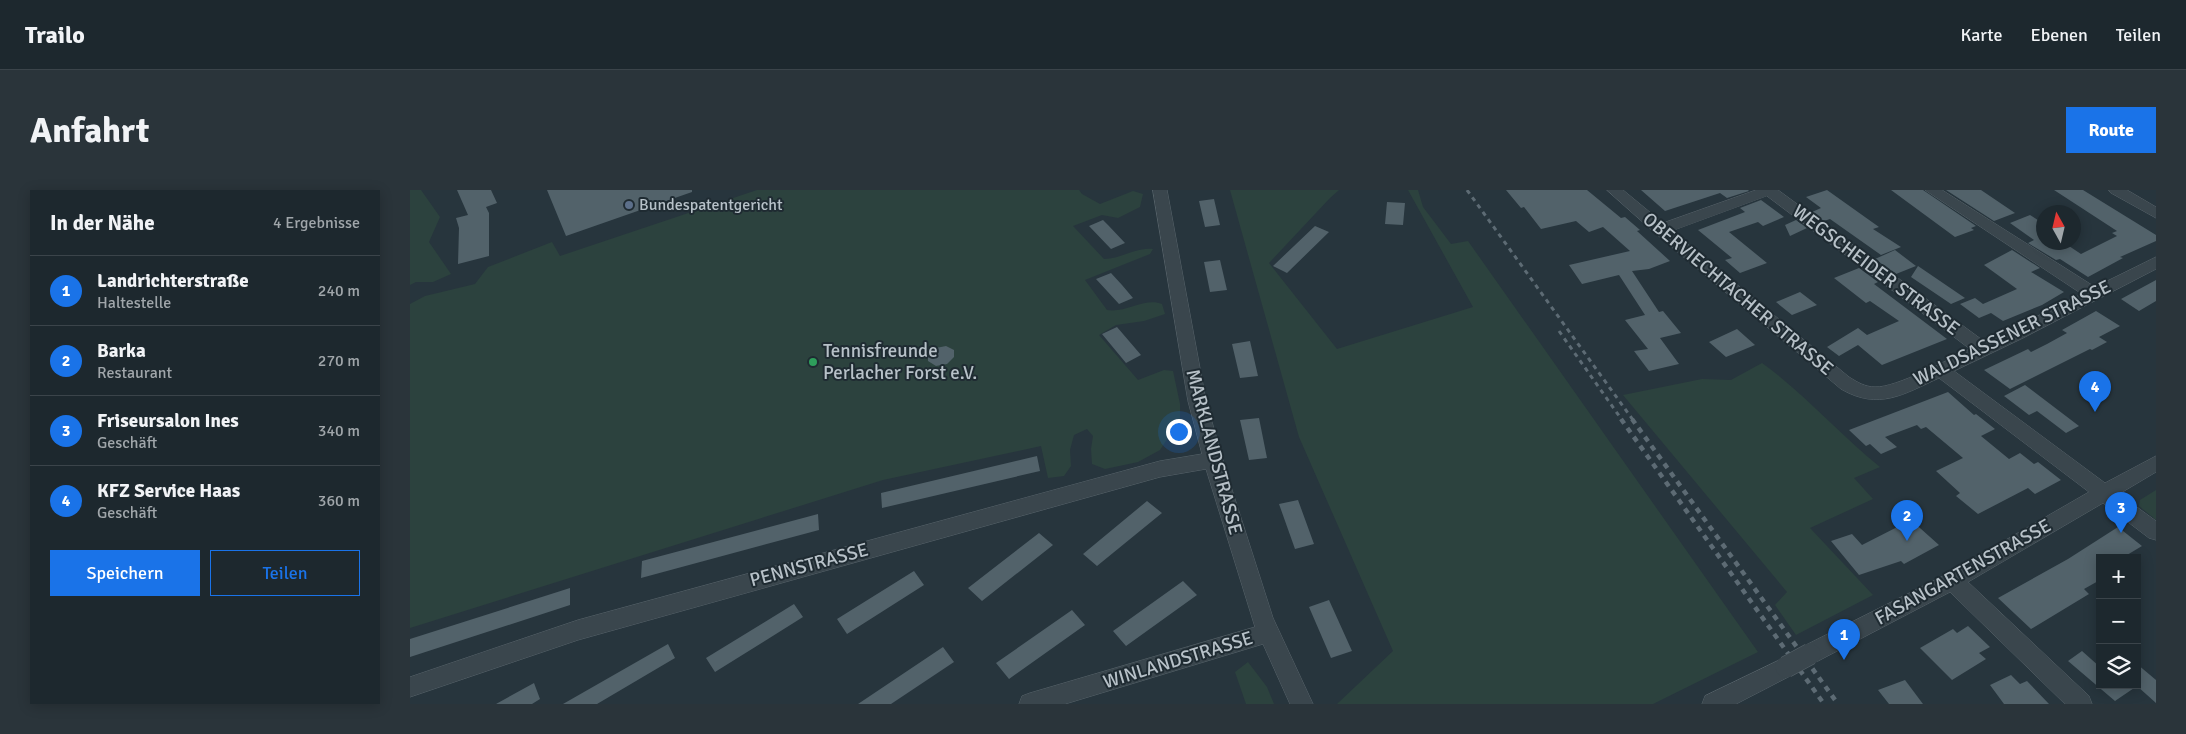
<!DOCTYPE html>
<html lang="de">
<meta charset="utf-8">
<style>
body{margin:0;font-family:Signika,sans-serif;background:#2a343a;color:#f1f3f6}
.controls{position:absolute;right:15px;bottom:15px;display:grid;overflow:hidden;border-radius:0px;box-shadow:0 2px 12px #0003}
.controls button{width:45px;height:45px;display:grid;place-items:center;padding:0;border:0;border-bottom:1px solid #3b444a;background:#1d282e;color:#f1f3f6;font:25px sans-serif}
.compass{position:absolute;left:1626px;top:15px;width:45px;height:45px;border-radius:50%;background:#1d282e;box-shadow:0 2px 12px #0003;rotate:352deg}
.you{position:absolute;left:768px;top:241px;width:18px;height:18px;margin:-12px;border:4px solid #fff;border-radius:50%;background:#1a73e8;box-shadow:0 0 0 8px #1a73e833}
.badge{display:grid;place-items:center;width:32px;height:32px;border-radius:50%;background:#1a73e8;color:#fff;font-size:16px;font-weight:700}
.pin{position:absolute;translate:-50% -41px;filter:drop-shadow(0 1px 2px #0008)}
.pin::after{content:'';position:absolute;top:26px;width:18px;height:15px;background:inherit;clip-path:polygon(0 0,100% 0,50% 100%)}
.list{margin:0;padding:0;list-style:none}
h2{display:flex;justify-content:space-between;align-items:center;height:65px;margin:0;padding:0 20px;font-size:21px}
h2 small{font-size:16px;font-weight:400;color:#a0a6aa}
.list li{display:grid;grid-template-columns:32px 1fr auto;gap:15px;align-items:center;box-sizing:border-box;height:70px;padding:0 20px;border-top:1px solid #3b444a}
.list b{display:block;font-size:19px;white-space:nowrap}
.list p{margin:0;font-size:16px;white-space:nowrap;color:#a0a6aa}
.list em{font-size:16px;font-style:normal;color:#a0a6aa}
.actions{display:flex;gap:10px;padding:15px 20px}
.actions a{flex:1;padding:11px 0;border:1px solid #1a73e8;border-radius:0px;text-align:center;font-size:18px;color:#1a73e8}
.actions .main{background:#1a73e8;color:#fff}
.icon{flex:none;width:28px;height:28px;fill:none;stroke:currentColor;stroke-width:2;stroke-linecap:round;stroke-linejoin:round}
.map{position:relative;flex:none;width:1746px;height:514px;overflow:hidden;border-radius:0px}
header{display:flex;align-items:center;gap:30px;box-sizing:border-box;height:70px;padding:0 25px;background:#1d282e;border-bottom:1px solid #3b444a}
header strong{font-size:24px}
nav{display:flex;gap:28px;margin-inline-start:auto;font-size:18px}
.intro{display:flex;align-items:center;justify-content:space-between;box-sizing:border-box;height:120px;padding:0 30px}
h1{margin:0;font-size:35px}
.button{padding:12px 22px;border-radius:0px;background:#1a73e8;color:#fff;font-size:18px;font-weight:700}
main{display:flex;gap:30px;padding:0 30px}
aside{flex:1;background:#1d282e;border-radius:0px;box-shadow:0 2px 12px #0003}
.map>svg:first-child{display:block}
.green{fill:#2c423e}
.building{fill:#52626a}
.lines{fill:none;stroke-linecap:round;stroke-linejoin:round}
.minor-casing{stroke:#58646b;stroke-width:1}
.minor{fill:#3a464d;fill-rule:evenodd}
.rail-far1{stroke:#5d6b74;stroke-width:3;stroke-dasharray:4.5 4.5;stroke-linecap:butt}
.rail{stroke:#5d6b74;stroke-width:4.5;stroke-dasharray:5.5 5.5;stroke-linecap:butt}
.minor-bridge-casing{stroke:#58646b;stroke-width:22;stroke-linecap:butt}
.minor-bridge{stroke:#3a464d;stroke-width:21}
.service-dot{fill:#5c6f8a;stroke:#1f2b32;stroke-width:2}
.leisure-dot{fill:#2e9e5b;stroke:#1f2b32;stroke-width:2}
.labels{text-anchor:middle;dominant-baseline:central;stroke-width:4;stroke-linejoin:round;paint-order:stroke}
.far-poi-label{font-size:16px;fill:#b7c1c8;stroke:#1f2b32;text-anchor:start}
.street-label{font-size:19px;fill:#b7c1c8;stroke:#1f2b32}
.poi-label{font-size:19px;fill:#b7c1c8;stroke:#1f2b32;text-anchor:start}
</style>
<header>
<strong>Trailo</strong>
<nav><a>Karte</a><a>Ebenen</a><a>Teilen</a></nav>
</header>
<div class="intro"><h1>Anfahrt</h1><a class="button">Route</a></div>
<main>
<aside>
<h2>In der Nähe<small>4 Ergebnisse</small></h2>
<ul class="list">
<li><span class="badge">1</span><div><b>Landrichterstraße</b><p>Haltestelle</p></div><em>240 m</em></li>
<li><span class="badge">2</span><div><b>Barka</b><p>Restaurant</p></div><em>270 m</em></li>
<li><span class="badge">3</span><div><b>Friseursalon Ines</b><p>Geschäft</p></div><em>340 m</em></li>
<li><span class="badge">4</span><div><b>KFZ Service Haas</b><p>Geschäft</p></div><em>360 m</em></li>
</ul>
<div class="actions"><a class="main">Speichern</a><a>Teilen</a></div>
</aside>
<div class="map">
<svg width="1746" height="514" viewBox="0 0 1746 514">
<rect width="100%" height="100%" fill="#27353d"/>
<path class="green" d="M0 0H11L30 27 19 52 41 84 23 92H6L0 95Z
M347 0H669L672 4 690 14 723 1 733 4 730 17 708 28 692 25 663 36 694 69C711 69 726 57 743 59L740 64 675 90 697 120C717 123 735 107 752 114L755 124 734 131 706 135 689 145 728 190 754 180 763 181 770 214V230L750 260 728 272 695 279 682 274 681 259 683 246 677 239 664 245 660 260 661 276 654 286 638 288 631 256 473 290 0 438V114L15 106 65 94 78 77 142 52 150 66Z
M820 0H929L920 8 859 73 927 159 1063 117 998 0H1008L1013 17 1041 54 1058 51 1348 462 1243 514H927L983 461 889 247Z
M1352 173C1394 203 1429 244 1470 277L1444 288 1463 309 1400 338 1463 405 1386 445 1365 415 1377 402 1213 205 1292 189 1321 190Z
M1746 300V330L1729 316 1730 310Z
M838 472 857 497 864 514H836L825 482Z"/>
<path class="building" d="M47 0H81L87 13 76 17 79 23V66L48 74 49 38 46 28 58 25Z
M137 0H282V2L156 46Z
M1096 0H1177L1211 28 1215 27 1230 40 1227 41 1260 71 1239 79 1222 81 1249 122 1253 121 1271 143 1250 148 1269 174 1239 181 1224 161 1238 159 1215 130 1235 125 1209 85 1172 94 1159 75 1220 61 1193 37 1179 42 1166 31 1131 39 1114 17 1111 18Z
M1231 0H1338L1339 1 1317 8 1310 3 1255 21Z
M1417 0 1469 37 1463 39 1491 57 1471 65 1420 29 1414 31 1402 22 1411 18 1396 7Z
M1481 0H1513L1566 36 1561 38 1564 40 1545 47Z
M1536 0H1571L1605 23 1584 31Z
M1644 0H1673L1746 45V51L1710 67 1713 68 1678 87 1650 69 1646 70 1618 53 1624 50 1600 33 1620 25 1634 34V52H1653L1671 64 1707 46 1702 43 1707 41Z
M804 9 810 35 795 37 789 11Z
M1351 10 1374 27 1353 36 1348 32 1319 42 1357 73 1330 83 1315 70 1322 68 1288 40 1335 22 1330 18Z
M977 12 995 13 993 35 975 34Z
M693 30 698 35 715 53 701 59 679 36Z
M1386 30 1397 38 1380 46 1375 35Z
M905 36 919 42 877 83 863 76Z
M1485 60 1506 76 1486 84 1465 69Z
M1602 60 1630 78 1621 82 1654 102 1632 115 1593 131 1581 123 1569 128 1550 114 1565 108 1573 114 1607 99 1574 75Z
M810 70 817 100 800 102 794 72Z
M1508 76 1555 108 1541 114 1501 87Z
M1449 78 1468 92 1464 94 1537 149 1472 175 1448 155 1429 166 1417 157 1448 138 1457 145 1489 131 1460 111 1456 113 1424 88Z
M701 83 712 95 723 108 709 114 686 89Z
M1746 90V111L1729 121 1711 109Z
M1390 102 1407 115 1382 125 1366 112Z
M1686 121 1710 136 1689 147 1697 152 1682 160 1680 159 1600 199 1574 180 1618 159 1621 162 1637 154 1657 143 1652 140Z
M707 137 731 165 716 173 692 144Z
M1327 139 1345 155 1316 167 1299 152Z
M840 151 848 186 830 188 822 154Z
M536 156 544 160V167L537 174 526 176 518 171V164L526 158Z
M1615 195 1669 236 1656 243 1627 221 1619 225 1594 206Z
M1538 202 1564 225 1566 224 1585 239 1571 246 1599 269 1610 263 1624 274 1628 272 1651 290 1625 304 1618 298 1568 324 1546 306 1550 303 1526 281 1553 268 1516 237 1511 239 1507 235 1475 247 1487 257 1471 264 1460 254 1456 256 1439 240Z
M849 228 857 268 839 270 830 230Z
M627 266 630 281 472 318 471 303Z
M888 310 904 354 885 359 869 314Z
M737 311 752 323 687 376 673 364Z
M408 324 409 340 231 388 232 371Z
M1501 330 1529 355 1494 374 1491 371 1449 385 1421 351 1442 344 1452 355Z
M1708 337 1732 356 1712 368H1690V390L1674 399 1679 404 1621 439 1588 408 1658 369Z
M629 343 643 355 572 411 558 398Z
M504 381 514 395 437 444 427 429Z
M773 391 787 405 716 456 703 441Z
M160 398V415L0 467V449Z
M919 410 942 461 921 468 899 417Z
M384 414 393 427 305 482 296 468Z
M662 420 675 435 599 489 586 473Z
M1558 436 1580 457 1569 463 1576 469 1542 490 1510 458 1543 439 1547 443Z
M258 454 265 468 187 514H153Z
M533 457 544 472 481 514H448Z
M1672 461 1690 477V495H1727V474L1746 490V513L1727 496 1705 511 1658 471Z
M1601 485 1610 494 1617 491 1639 514H1594L1580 495Z
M1495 490 1513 514H1479L1468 500Z
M124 493 130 509 122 514H86Z"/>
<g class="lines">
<defs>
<path id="minor" d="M743 0H757L796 211 816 281 863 428 903 514H880L853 454 655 514H609L612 506 620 503 845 437 796 279 750 287 168 450 0 507V487L168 430 750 271 792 264 778 211Z
M1197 0H1213L1253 33 1346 0H1368L1575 152 1672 104 1515 0H1532L1685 97 1746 67V79L1613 148 1544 181 1695 293 1746 266V282L1709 304 1746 331V350L1739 348 1693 313 1558 392 1679 506 1682 514H1655L1540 402 1408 471 1400 474 1392 471 1389 464 1392 457 1535 385 1679 302 1529 188C1494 204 1469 221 1431 199L1245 43ZM1357 6 1560 159C1539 169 1486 198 1465 197 1455 197 1447 192 1439 187L1262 41Z
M1699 0H1717L1746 17V28L1701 3Z
M1376 467 1384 470 1387 477 1384 484 1326 514H1292L1295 506Z"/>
</defs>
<use href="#minor" class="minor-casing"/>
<use href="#minor" class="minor"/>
<path class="rail-far1" d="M1057 0 1223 230
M1149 141 1212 230"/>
<path class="rail" d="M1211 229 1414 514
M1222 229 1428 514"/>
<defs>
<path id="minor-bridge" d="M1376 477 1400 464"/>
</defs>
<use href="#minor-bridge" class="minor-bridge-casing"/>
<use href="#minor-bridge" class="minor-bridge"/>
</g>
<circle class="service-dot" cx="219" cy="15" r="5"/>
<circle class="leisure-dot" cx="403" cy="172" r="5"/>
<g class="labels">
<g class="far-poi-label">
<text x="229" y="15">Bundespatentgericht</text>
</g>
<g class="street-label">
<text transform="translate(1466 80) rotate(37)">WEGSCHEIDER STRASSE</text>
<text transform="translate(1328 104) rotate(40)">OBERVIECHTACHER STRASSE</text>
<text transform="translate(1602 143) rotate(-26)">WALDSASSENER STRASSE</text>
<text transform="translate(804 262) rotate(75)">MARKLANDSTRASSE</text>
<text transform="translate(399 375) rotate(-15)">PENNSTRASSE</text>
<text transform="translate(1553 382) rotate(-29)">FASANGARTENSTRASSE</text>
<text transform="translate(768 470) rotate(-17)">WINLANDSTRASSE</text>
</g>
<g class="poi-label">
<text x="413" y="161">Tennisfreunde<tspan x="413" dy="22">Perlacher Forst e.V.</tspan></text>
</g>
</g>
</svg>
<div class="controls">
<button>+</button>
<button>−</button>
<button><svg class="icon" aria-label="layers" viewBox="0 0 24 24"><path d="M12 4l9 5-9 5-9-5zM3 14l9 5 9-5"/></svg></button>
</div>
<svg class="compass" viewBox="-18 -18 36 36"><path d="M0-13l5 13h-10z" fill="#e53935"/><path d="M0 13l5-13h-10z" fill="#a0a6aa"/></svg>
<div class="you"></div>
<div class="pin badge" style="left:1434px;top:470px">1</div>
<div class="pin badge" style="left:1497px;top:351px">2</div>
<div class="pin badge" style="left:1711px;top:343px">3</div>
<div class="pin badge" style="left:1685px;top:222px">4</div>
</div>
</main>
